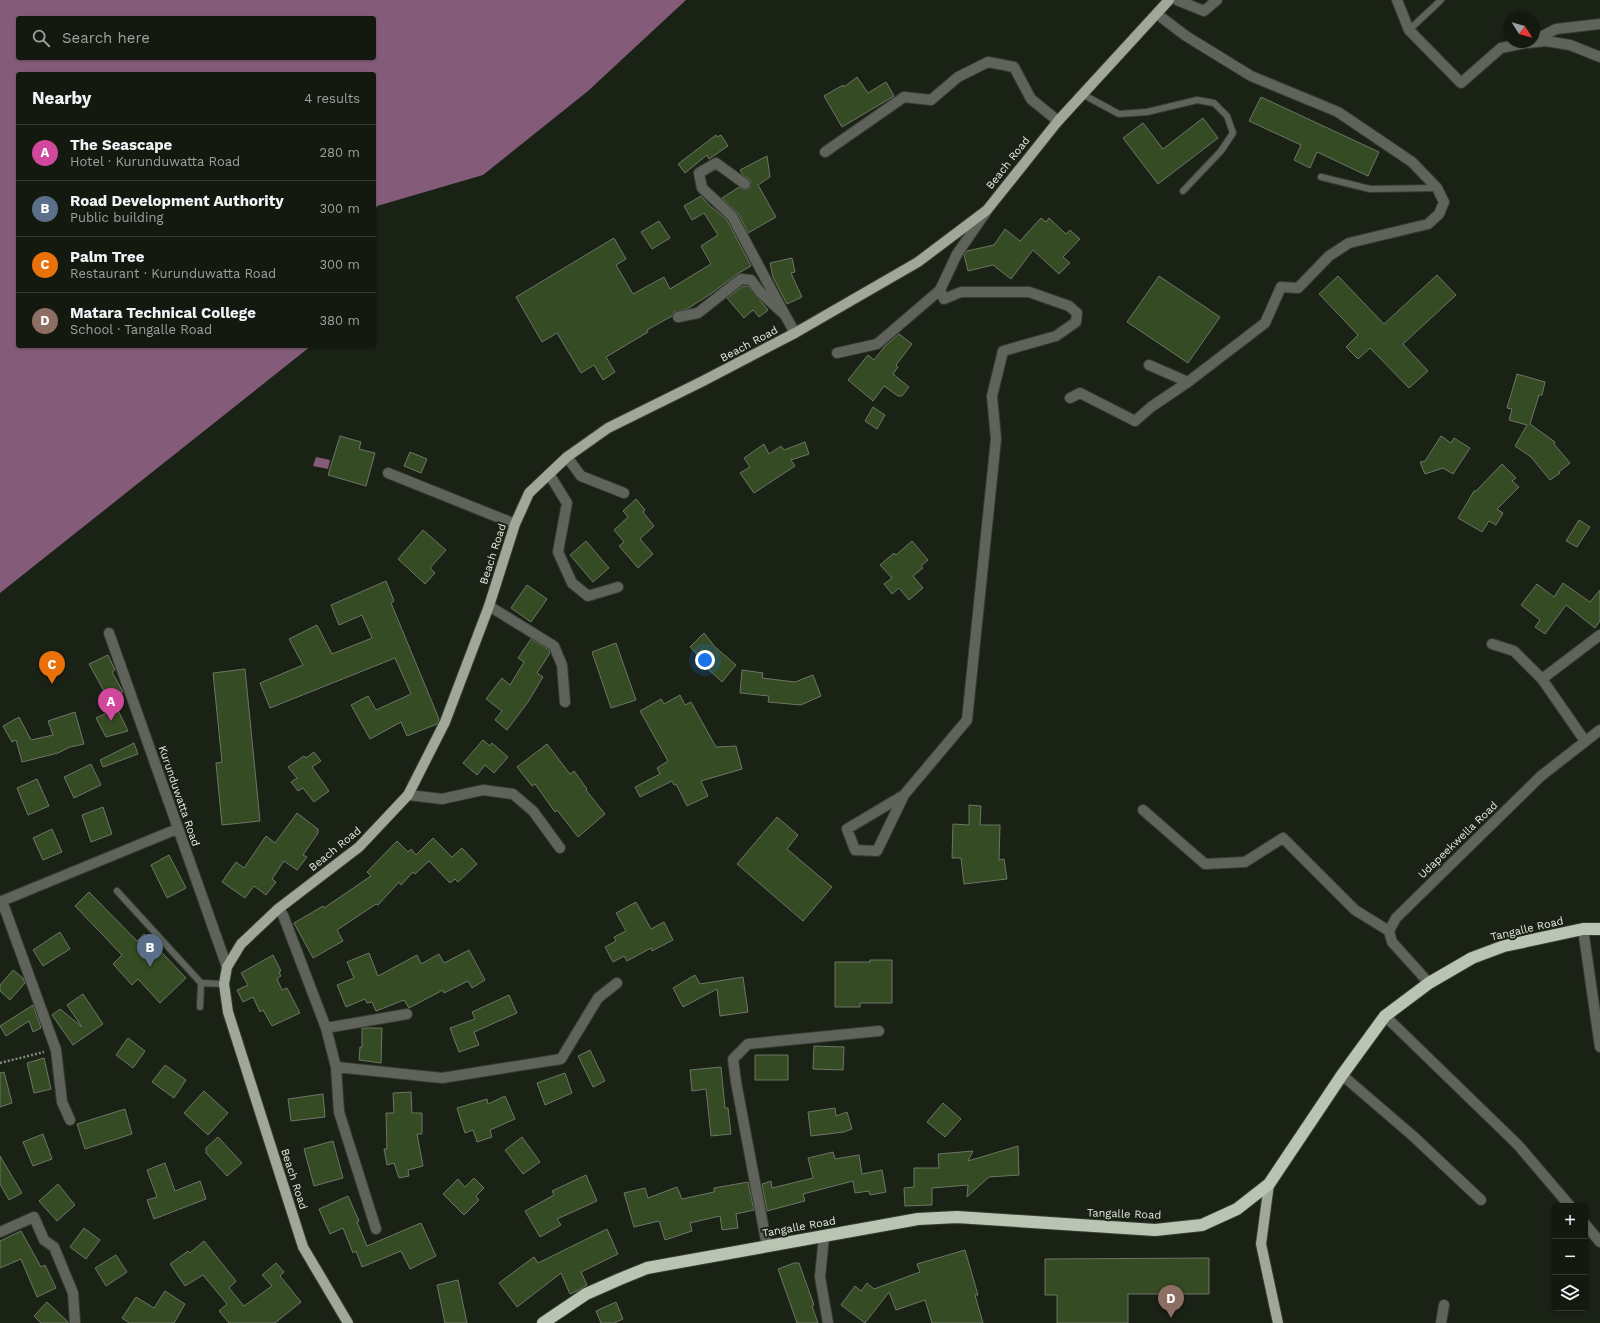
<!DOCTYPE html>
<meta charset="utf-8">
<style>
body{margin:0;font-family:"Work Sans",sans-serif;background:#1d2219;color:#f1f3f6}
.controls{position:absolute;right:12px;bottom:12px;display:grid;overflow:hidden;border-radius:4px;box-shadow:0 1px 3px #0004}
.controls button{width:36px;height:36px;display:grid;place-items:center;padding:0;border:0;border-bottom:1px solid #333830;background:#141910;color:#f1f3f6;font:20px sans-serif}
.compass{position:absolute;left:1504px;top:12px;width:36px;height:36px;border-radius:50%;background:#141910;box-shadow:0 1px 3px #0004;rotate:127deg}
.you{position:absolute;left:705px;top:660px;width:14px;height:14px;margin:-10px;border:3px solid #fff;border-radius:50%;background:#1a73e8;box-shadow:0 0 0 6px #1a73e833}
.badge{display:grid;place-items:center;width:26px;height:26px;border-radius:50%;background:#7c3aed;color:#fff;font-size:13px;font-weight:700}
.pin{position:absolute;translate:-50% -33px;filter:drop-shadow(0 1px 2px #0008)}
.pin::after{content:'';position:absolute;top:21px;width:14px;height:12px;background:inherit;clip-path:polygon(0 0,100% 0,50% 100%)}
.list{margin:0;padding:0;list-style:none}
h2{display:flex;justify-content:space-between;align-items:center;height:52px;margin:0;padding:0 16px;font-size:17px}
h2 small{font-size:13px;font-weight:400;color:#9da09f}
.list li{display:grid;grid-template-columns:26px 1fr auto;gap:12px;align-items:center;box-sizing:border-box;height:56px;padding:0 16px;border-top:1px solid #333830}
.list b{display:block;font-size:15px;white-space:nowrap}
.list p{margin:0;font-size:13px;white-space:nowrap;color:#9da09f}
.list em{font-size:13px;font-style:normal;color:#9da09f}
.icon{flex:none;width:22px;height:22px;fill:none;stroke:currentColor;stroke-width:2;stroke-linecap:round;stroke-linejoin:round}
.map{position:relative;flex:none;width:1600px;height:1323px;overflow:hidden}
.search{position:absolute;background:#141910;box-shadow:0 1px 3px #0004;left:16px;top:16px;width:360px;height:44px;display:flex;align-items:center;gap:10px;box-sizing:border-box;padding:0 14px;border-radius:4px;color:#9da09f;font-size:15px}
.panel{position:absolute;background:#141910;box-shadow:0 1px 3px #0004;left:16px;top:72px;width:360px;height:276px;border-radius:4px}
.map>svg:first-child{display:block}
.water{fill:#845c7a;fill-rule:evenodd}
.building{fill:#354b23;stroke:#6d7667}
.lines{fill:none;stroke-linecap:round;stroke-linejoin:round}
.lane-casing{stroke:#363d31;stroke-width:8}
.street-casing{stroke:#363d31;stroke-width:12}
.primary-casing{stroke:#363d31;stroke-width:12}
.highway-casing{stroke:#363d31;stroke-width:14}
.path{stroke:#848a80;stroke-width:2.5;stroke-dasharray:2 2;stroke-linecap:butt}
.lane{stroke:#5f635c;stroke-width:6}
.street{stroke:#5f635c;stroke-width:10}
.primary{stroke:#a0a89a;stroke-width:10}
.highway{stroke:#bac4b3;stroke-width:12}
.labels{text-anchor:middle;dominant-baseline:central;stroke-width:4;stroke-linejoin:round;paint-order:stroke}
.street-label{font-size:11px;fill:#e4e9e0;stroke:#1a2115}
</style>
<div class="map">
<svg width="1600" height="1323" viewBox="0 0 1600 1323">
<rect width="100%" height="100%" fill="#1a2115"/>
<path class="water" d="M0 0H686L588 91 483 175 377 206 374 212V74H18V346H311L0 593ZM18 18H374V58H18Z
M316 457 330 460 328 469 313 466Z"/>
<path class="building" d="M857 77 868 93 886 82 894 96 842 127 824 96 843 85 844 87Z
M1261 97 1379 152 1368 176 1317 152 1310 168 1294 160 1301 145 1249 121Z
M1203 118 1218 138 1158 184 1123 138 1143 123 1163 149Z
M716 135 717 137 721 135 728 146 709 159 707 155 685 173 678 164Z
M767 156 770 177 758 185 776 217 748 233 738 213 722 198 739 187 745 190 750 188 751 181 743 175 740 170Z
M701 196 709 205 727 220 751 266 737 274 712 293 687 309 674 312 672 316 647 330 648 332 606 357 615 372 603 380 594 365 581 373 557 333 542 342 516 297 614 238 626 259 616 265 633 294 664 277 670 289 711 264 701 246 718 235 704 213 692 220 684 206Z
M1041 218 1046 222 1049 218 1066 234 1070 230 1080 239 1063 257 1070 263 1059 274 1033 250 1011 279 993 265 968 271 964 255 967 251 994 245 1005 229 1020 241Z
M659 221 670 238 652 249 641 232Z
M792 258 795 272 791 273 802 297 787 304 773 277 770 263Z
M1437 275 1456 295 1403 344 1428 371 1409 388 1370 348 1358 359 1346 347 1358 335 1319 294 1338 276 1384 324Z
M1159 276 1220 317 1188 363 1127 322Z
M743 286H748L768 310 759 317 753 310 744 318 727 298Z
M899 334 912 344 896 365 898 367 893 374 909 387 902 396H898L884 386 873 401 848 380 868 355 874 360 885 346Z
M1517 374 1545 382 1542 395H1539L1530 424 1555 442 1554 444 1570 463 1559 472 1560 473 1550 480 1531 457 1515 446 1527 425 1509 420 1512 409 1507 408Z
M873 407 885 415 877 429 865 421Z
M340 436 361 442 359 449 375 453 366 486 328 475Z
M1441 436 1451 443 1454 438 1470 448 1453 474 1443 468 1425 474 1420 462 1425 461Z
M805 442 809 454 791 460 795 466 754 493 740 473 750 467 744 458 764 444 769 454 781 446 784 450Z
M410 452 427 459 421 473 404 466Z
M1502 464 1516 478 1512 481 1519 487 1497 509 1503 513 1496 525 1489 521 1482 532 1458 518 1474 491H1476Z
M636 499 645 510 643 512 654 526 640 539 653 554 638 568 619 546 624 542 614 530 628 517 623 511Z
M1579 520 1590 527 1577 547 1566 541Z
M423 530 446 550 430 568 435 573 425 584 398 559Z
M586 541 609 568 593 582 570 555Z
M912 541 928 560 921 566 923 568 913 576 923 588 909 600 899 588 892 594 884 584 892 578 880 565 894 553 896 555Z
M386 581 394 601 391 603 439 719 437 724 407 736 401 722 370 739 351 705 368 696 376 710 411 694 395 658 270 708 260 683 303 665 289 639 317 625 332 654 372 638 362 615 339 625 331 605Z
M1563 583 1590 602 1600 590V621L1595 628 1566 605 1545 634 1535 627 1540 620 1521 605 1537 584 1554 597Z
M527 585 547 599 531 622 511 608Z
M704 633 715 647 736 665 722 682 707 668 708 666 690 647Z
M531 639 549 650 550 653 537 673 543 677 528 702 507 730 495 720 502 711 486 699 502 678 510 685 524 662 518 658Z
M616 643 636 700 611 708 592 652Z
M108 655 115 670 112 672 123 692 109 700 89 664Z
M245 669 260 821 222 825 216 763 222 762 213 673Z
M742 670 763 673 762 678 795 682 813 675 821 696 801 705 768 702 769 696 740 693Z
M680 695 685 705 691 702 716 747 736 746 742 769 701 781 708 796 687 806 676 784 674 785 672 781 640 797 635 787 660 774 657 768 668 761 640 711 661 699 664 704Z
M117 708 128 731 106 737 96 718Z
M75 712 84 744 70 747 58 753 22 762 16 740 12 742 3 726 19 717 31 740 53 735 48 721Z
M483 740 490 746 492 743 508 757 494 773 485 765 477 775 463 763Z
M134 743 138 754 103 767 100 760Z
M547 744 570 774 574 771 587 789 586 790 605 814 578 837 557 810 555 812 535 784 532 786 517 767Z
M314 752 321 761 312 767 329 791 314 802 303 788 298 791 291 782 297 778 288 767 304 756 306 758Z
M91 764 101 785 74 798 64 777Z
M37 779 49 806 28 815 17 788Z
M969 805 981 806 980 825H1000L999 860 1004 859 1007 879 964 884 961 858H952L953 824 969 825Z
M103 807 112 834 91 842 82 815Z
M297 813 318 829V833L303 855 307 857 297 870 284 861 272 879 276 882 266 895 254 886 245 898 222 882 236 862 244 868 266 836 275 843Z
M777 817 798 835 787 849 832 887 803 921 737 864Z
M52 829 62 852 43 860 33 838Z
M433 838 452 857 462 848 477 864 458 882 455 879 450 883 429 861 415 874 413 872 401 885 399 882 378 905 376 904 337 930 343 941 313 958 294 923 323 906 324 908 371 876 367 872 397 841 408 852 411 849 416 855Z
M169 855 186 888 167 898 151 865Z
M89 892 137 941 144 934 186 978 160 1003 138 979 132 985 113 964 122 955 75 906Z
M636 902 651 929 664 922 673 940 652 951 651 948 627 961 624 956 613 962 605 947 616 941 614 937 626 931 616 913Z
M60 932 70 949 43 966 33 950Z
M469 950 485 980 472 988 468 981 444 993 443 990 409 1008 404 1000 376 1011 372 1002 367 1003 365 999 346 1007 337 985 354 978 347 962 369 953 378 976 417 955 421 964 439 954 444 963Z
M273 955 281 971 279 972 281 976 277 979 282 990 287 988 300 1013 272 1026 263 1010 260 1012 253 997 243 1002 237 990 248 985 241 973Z
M870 960H892V1003H860V1007H835V962H870Z
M13 970 23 978 25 983 10 1000 0 991V985Z
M695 975 700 984 743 977 748 1012 720 1016 717 989 683 1007 673 988Z
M83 994 103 1024 73 1045 52 1015 60 1009 82 1027 67 1005Z
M509 995 517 1013 474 1032 479 1045 459 1052 450 1028 475 1019 472 1012Z
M33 1005 41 1028 33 1032 29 1021 6 1036 0 1026Z
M362 1028H382L381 1063 359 1060 360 1047H362Z
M128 1038 145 1051 133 1068 116 1055Z
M814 1046 844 1047 843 1070 813 1069Z
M590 1050 605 1081 593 1087 578 1056Z
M755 1055H788V1080H755Z
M44 1058 51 1089 34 1093 27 1063Z
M165 1065 186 1080 174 1098 152 1082Z
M721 1067 725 1108H728L731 1134 711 1136 706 1089 692 1091 690 1070Z
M4 1072 12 1103 0 1107V1073Z
M565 1073 572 1093 545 1105 537 1083Z
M204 1091 228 1113 208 1135 184 1113Z
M411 1092 412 1113H422V1134H417L423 1166 408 1170 409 1176 399 1178 394 1163 387 1165 384 1149H387L386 1113H394L393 1093Z
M323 1094 325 1117 291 1121 288 1099Z
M505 1096 515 1119 490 1130 492 1137 477 1142 473 1130 465 1133 457 1108 487 1099 488 1104Z
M943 1103 961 1119 945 1137 927 1122Z
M835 1108 836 1116 847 1112 852 1129 844 1132 811 1136 808 1112Z
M125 1109 132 1134 85 1149 77 1124Z
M43 1134 52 1159 33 1166 23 1142Z
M218 1137 242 1163 227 1176 206 1153V1148Z
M522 1137 540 1162 523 1174 505 1150Z
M333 1141 343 1178 314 1186 304 1149Z
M1018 1146 1019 1175 989 1177 967 1197 968 1185 932 1188V1205L905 1206 904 1188 914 1187V1168H939L938 1154 973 1151 968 1161Z
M833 1152 835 1159 859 1155 862 1174 882 1170 886 1192 870 1195 869 1191 855 1193 853 1181 803 1194 805 1201 767 1211 762 1184 771 1181 772 1188 813 1178 808 1158Z
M0 1156 22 1193 9 1200 0 1184Z
M165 1163 175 1191 200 1181 206 1199 154 1219 147 1200 157 1197 147 1170Z
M586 1175 597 1201 557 1219 561 1225 540 1237 525 1211 554 1195 552 1191Z
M474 1178 484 1188 476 1196 479 1200 464 1215 443 1194 458 1179 465 1187Z
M748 1182 754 1210 736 1214 738 1228 722 1230 720 1216 690 1223 692 1231 665 1240 659 1221 634 1227 624 1193 645 1188 648 1198 677 1187 682 1199 714 1192V1188Z
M58 1184 75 1205 57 1221 39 1201Z
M348 1196 359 1221 357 1222 367 1246 421 1223 436 1256 410 1269 401 1251 362 1267 356 1251 353 1253 343 1228 330 1234 319 1209Z
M84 1228 100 1240 86 1259 70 1247Z
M607 1229 618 1254 581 1272 587 1285 579 1290 570 1294 561 1273 517 1307 499 1283 534 1257 538 1263Z
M21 1231 41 1267 45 1265 56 1288 37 1297 21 1259 0 1268V1241Z
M204 1241 236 1281 229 1288 244 1306 272 1286 262 1275 276 1263 284 1272 280 1276 301 1302 275 1323H229L219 1311 227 1304 203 1275 185 1286 170 1264 188 1251 190 1253Z
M965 1250 978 1295H975L983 1323H932L925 1300 896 1310 889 1292 865 1323 841 1305 855 1286 861 1291 867 1283 874 1289 920 1272 917 1264Z
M116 1255 127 1272 106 1286 95 1268Z
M1209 1258V1294H1128V1323H1057V1295H1045V1259Z
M794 1263H799L814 1305 812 1306 818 1323H797L778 1269Z
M458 1280 467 1323H445L437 1285Z
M165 1291 185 1304 174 1323H129L122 1318 136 1297 154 1308Z
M47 1302 68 1322V1323H41L34 1316Z
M616 1302 623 1319 614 1323H601L596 1311Z"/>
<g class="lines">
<defs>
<path id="lane" d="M1409 30 1441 0
M1082 94 1119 114 1147 112 1197 100 1214 103 1227 116 1233 133 1221 151 1183 191
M1321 177 1370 189 1437 188
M117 891 201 983 200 1007
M201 983 224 984"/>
<path id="street" d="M1177 0 1204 11 1217 0
M1397 0 1409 30 1461 83 1501 48 1530 42
M1535 40 1556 29 1600 24
M1527 43 1546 41 1570 45 1600 57
M825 152 904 97 931 100 958 77 988 62 1014 67 1031 99 1058 121
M745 184 716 163 699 173 702 188 732 216 785 315
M678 317 698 313 741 279 751 280 760 292 785 315 795 333
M837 353 877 344 940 290
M1149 365 1188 382 1265 323 1281 287 1298 288 1329 256 1349 243 1428 224 1439 214 1444 202 1437 188 1412 162 1338 112 1251 76 1186 36 1157 14
M1070 398 1080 393 1135 421 1151 407 1188 382
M567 457 581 476 624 493
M388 473 515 524
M549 474 567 503 558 552 572 583 588 596 618 587
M489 606 554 646 562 665 565 702
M109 633 227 967
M1492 644 1514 651 1542 679 1585 741
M1542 679 1600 635
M408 795 442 799 483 790 513 794 533 811 560 848
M904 795 877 851 855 850 847 829 904 795 967 720 996 439 992 396 1003 351 1056 336 1076 322 1077 313 1069 306 1029 292H961L944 299 940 290 957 254 986 212
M1143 810 1205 864 1245 862 1283 838 1355 910 1389 931
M278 909 283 915 326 1028 336 1067 339 1112 376 1229
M1583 929 1600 1047
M1429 983 1392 942 1389 931 1396 918 1541 776 1600 730
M1385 1016 1518 1145 1570 1206
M326 1028 407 1014
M336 1067 442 1078 561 1059 598 998 617 983
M1342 1075 1413 1136 1481 1200
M70 1120 62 1102 56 1050 2 901 177 829
M1585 1224 1600 1242
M0 1232 34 1217 44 1240 54 1247 73 1293 75 1323
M824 1236 820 1277 828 1323
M767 1246 736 1082 733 1059 748 1044 879 1031
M1441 1323 1444 1305"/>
<path id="primary" d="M1269 1184 1261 1244 1278 1323
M348 1323 303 1247 228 1012 224 984 227 967 241 944 278 909 359 847 408 795 445 722 489 606 515 524 529 493 567 457 608 428 703 381 795 333 918 262 987 210 1058 121 1169 0"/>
<path id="highway" d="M543 1323 586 1294 620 1279 647 1268 918 1219 957 1217 1155 1230 1202 1225 1237 1209 1269 1184 1342 1075 1385 1016 1429 983 1472 958 1504 946 1583 929H1600"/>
</defs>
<use href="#lane" class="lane-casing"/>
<use href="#street" class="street-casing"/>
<use href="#primary" class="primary-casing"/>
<use href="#highway" class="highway-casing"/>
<path class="path" d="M0 1063 44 1052"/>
<use href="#lane" class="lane"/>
<use href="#street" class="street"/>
<use href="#primary" class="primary"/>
<use href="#highway" class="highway"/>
</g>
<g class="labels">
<g class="street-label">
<text transform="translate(1008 163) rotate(-52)">Beach Road</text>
<text transform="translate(749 344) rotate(-28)">Beach Road</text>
<text transform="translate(493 554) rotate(-72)">Beach Road</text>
<text transform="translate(179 796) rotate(71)">Kurunduwatta Road</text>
<text transform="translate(1458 840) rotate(-44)">Udapeekwella Road</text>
<text transform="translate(335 849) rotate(-39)">Beach Road</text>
<text transform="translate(1527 929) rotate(-13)">Tangalle Road</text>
<text transform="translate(294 1179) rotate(72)">Beach Road</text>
<text transform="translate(1124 1214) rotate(2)">Tangalle Road</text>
<text transform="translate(799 1227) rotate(-10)">Tangalle Road</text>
</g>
</g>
</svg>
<div class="controls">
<button>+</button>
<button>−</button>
<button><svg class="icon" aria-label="layers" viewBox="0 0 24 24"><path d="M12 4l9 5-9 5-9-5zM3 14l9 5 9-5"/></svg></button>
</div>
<svg class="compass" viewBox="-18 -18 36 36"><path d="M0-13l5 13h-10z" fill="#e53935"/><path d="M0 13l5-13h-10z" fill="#9da09f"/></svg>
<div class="you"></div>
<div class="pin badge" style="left:111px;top:721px;background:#d1479c">A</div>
<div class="pin badge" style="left:150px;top:967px;background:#5c6f8a">B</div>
<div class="pin badge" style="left:52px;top:684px;background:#e8710a">C</div>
<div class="pin badge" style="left:1171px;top:1318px;background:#8d6e63">D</div>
<div class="search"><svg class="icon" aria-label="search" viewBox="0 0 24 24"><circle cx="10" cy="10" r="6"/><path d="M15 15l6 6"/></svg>Search here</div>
<section class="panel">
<h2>Nearby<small>4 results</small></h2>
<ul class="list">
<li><span class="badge" style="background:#d1479c">A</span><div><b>The Seascape</b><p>Hotel · Kurunduwatta Road</p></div><em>280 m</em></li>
<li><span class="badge" style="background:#5c6f8a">B</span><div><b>Road Development Authority</b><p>Public building</p></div><em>300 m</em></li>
<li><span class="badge" style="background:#e8710a">C</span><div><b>Palm Tree</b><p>Restaurant · Kurunduwatta Road</p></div><em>300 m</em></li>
<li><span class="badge" style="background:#8d6e63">D</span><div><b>Matara Technical College</b><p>School · Tangalle Road</p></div><em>380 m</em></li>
</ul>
</section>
</div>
